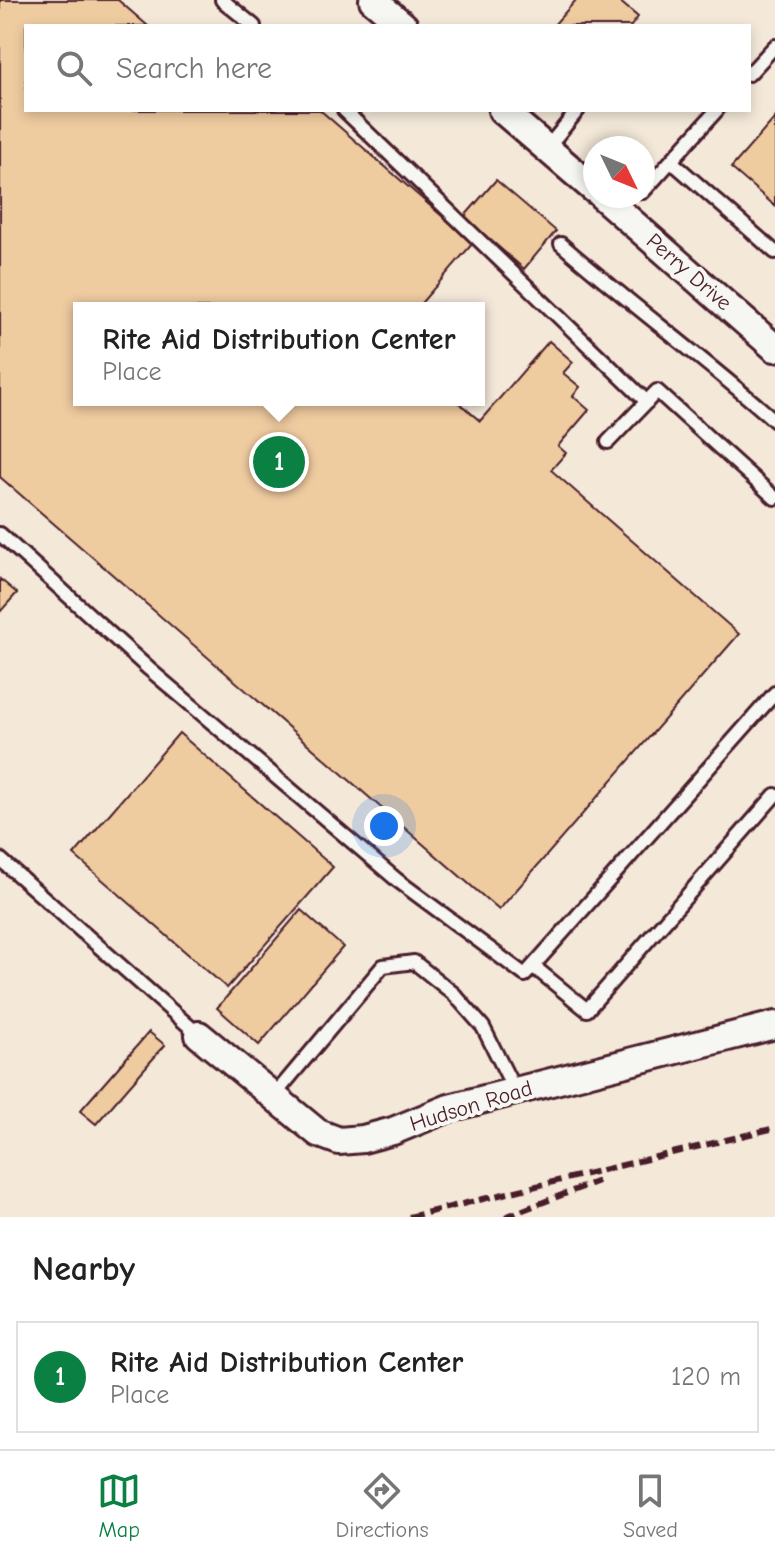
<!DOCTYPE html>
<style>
body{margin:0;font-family:"Comic Neue",sans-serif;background:#f2f2f2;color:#222}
.compass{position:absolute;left:583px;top:136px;width:72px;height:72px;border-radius:50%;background:#fff;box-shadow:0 4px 12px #0003;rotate:133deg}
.you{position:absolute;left:384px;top:826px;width:28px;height:28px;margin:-20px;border:6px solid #fff;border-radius:50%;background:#1a73e8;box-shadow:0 0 0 12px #1a73e833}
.badge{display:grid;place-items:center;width:52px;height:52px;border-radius:50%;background:#0b8043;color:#fff;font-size:26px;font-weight:700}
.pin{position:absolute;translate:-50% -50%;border:4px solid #fff;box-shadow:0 2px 8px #0006}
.popup{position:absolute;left:73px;top:302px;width:412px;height:104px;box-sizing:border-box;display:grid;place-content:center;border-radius:0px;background:#fff;filter:drop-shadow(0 2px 6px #0005);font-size:26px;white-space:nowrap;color:#767676}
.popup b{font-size:30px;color:#222}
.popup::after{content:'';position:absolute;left:50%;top:100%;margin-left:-16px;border:16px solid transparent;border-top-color:#fff}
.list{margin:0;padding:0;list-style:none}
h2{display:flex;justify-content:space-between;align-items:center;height:104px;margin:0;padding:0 32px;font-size:34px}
h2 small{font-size:26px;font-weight:400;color:#767676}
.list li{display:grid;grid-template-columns:52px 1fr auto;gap:24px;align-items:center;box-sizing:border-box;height:112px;margin:0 16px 16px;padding:0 16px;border:2px solid #e0e0e0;border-radius:0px}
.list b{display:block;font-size:30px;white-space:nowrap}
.list p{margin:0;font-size:26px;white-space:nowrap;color:#767676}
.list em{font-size:26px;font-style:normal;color:#767676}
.icon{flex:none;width:44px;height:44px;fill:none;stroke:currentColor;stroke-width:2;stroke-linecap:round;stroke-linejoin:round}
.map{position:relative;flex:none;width:775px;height:1217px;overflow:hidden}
.search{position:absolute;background:#fff;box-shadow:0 4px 12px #0003;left:24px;right:24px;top:24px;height:88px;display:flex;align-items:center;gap:20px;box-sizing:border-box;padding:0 28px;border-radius:0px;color:#767676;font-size:30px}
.sheet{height:232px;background:#fff}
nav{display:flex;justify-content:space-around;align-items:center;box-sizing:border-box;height:112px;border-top:2px solid #e0e0e0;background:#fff;font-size:22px;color:#767676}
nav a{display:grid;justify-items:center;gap:4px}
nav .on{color:#0b8043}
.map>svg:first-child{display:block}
.building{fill:#efcba0;stroke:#4a1f2b;stroke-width:2}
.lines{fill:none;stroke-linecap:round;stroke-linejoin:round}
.lane-casing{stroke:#4a1f2b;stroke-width:18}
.street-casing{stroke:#4a1f2b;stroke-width:32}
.lane{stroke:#f6f6f2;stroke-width:12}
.street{stroke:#f6f6f2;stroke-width:26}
.rail{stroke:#4a1f2b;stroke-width:6;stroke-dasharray:12 6;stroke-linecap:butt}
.labels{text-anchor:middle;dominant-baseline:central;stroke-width:8;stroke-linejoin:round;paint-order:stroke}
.street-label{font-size:22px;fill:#4a1f2b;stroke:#f6f6f2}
</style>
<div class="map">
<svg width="775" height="1217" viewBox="0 0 775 1217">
<rect width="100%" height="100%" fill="#f4e9d9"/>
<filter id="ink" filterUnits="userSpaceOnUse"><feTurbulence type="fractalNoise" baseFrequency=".0125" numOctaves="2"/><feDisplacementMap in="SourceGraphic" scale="16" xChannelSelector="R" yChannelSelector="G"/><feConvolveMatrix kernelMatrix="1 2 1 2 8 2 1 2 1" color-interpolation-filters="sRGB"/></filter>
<g filter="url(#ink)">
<path class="building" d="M0 0H118L148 26H26V110H320L473 243 417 308H79V400H456L480 421 549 341 573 362 563 373 580 387 573 396 589 410 558 446 566 453 551 470 739 634 499 910 0 477Z
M576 0H618L638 17 631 26H553Z
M775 118V206L731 168Z
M496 180 556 231 524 269 464 217Z
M0 579 17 593 0 612Z
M179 733 333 867 227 988 74 855Z
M301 910 343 947 259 1045 217 1008Z
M149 1032 165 1045 96 1124 80 1111Z"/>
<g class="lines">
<defs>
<path id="lane" d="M222 0 254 26
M749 74 775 46
M344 110 647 402
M547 148 578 110
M671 161 775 252
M643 192 717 110
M561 244C631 305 705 359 775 421
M608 442 657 391 775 498
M0 534 149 669 397 880 525 975 775 693
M0 859 199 1035
M533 966 587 1010 775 795
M273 1097 383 966 414 962 454 994 483 1027 515 1091"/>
<path id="street" d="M373 0 404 26
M502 110 595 190
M602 196 775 348
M199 1035 318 1133 339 1141 363 1139 393 1131 449 1108 775 1025"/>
</defs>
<use href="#lane" class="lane-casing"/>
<use href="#street" class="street-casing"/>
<use href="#lane" class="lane"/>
<use href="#street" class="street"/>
<path class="rail" d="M409 1217 775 1128
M505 1217 598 1181"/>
</g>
</g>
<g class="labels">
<g class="street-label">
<text transform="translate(689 272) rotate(41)">Perry Drive</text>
<text transform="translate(471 1106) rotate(-17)">Hudson Road</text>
</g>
</g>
</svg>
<svg class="compass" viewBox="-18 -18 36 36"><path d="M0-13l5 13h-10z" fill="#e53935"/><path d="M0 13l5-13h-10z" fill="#767676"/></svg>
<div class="you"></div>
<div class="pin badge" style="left:279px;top:462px">1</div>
<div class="popup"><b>Rite Aid Distribution Center</b>Place</div>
<div class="search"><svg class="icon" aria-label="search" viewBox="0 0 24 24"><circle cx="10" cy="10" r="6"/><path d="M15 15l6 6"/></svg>Search here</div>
</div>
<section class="sheet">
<h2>Nearby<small></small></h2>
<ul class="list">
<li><span class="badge">1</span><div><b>Rite Aid Distribution Center</b><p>Place</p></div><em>120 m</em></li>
</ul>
</section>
<nav>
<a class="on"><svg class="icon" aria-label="map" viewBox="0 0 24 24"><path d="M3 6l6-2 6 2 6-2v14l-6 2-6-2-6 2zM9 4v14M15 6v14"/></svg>Map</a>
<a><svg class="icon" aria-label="directions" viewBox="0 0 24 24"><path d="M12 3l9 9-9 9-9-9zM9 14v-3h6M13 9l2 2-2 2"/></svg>Directions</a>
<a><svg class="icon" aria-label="saved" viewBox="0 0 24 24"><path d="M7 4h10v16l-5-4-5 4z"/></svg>Saved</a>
</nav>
